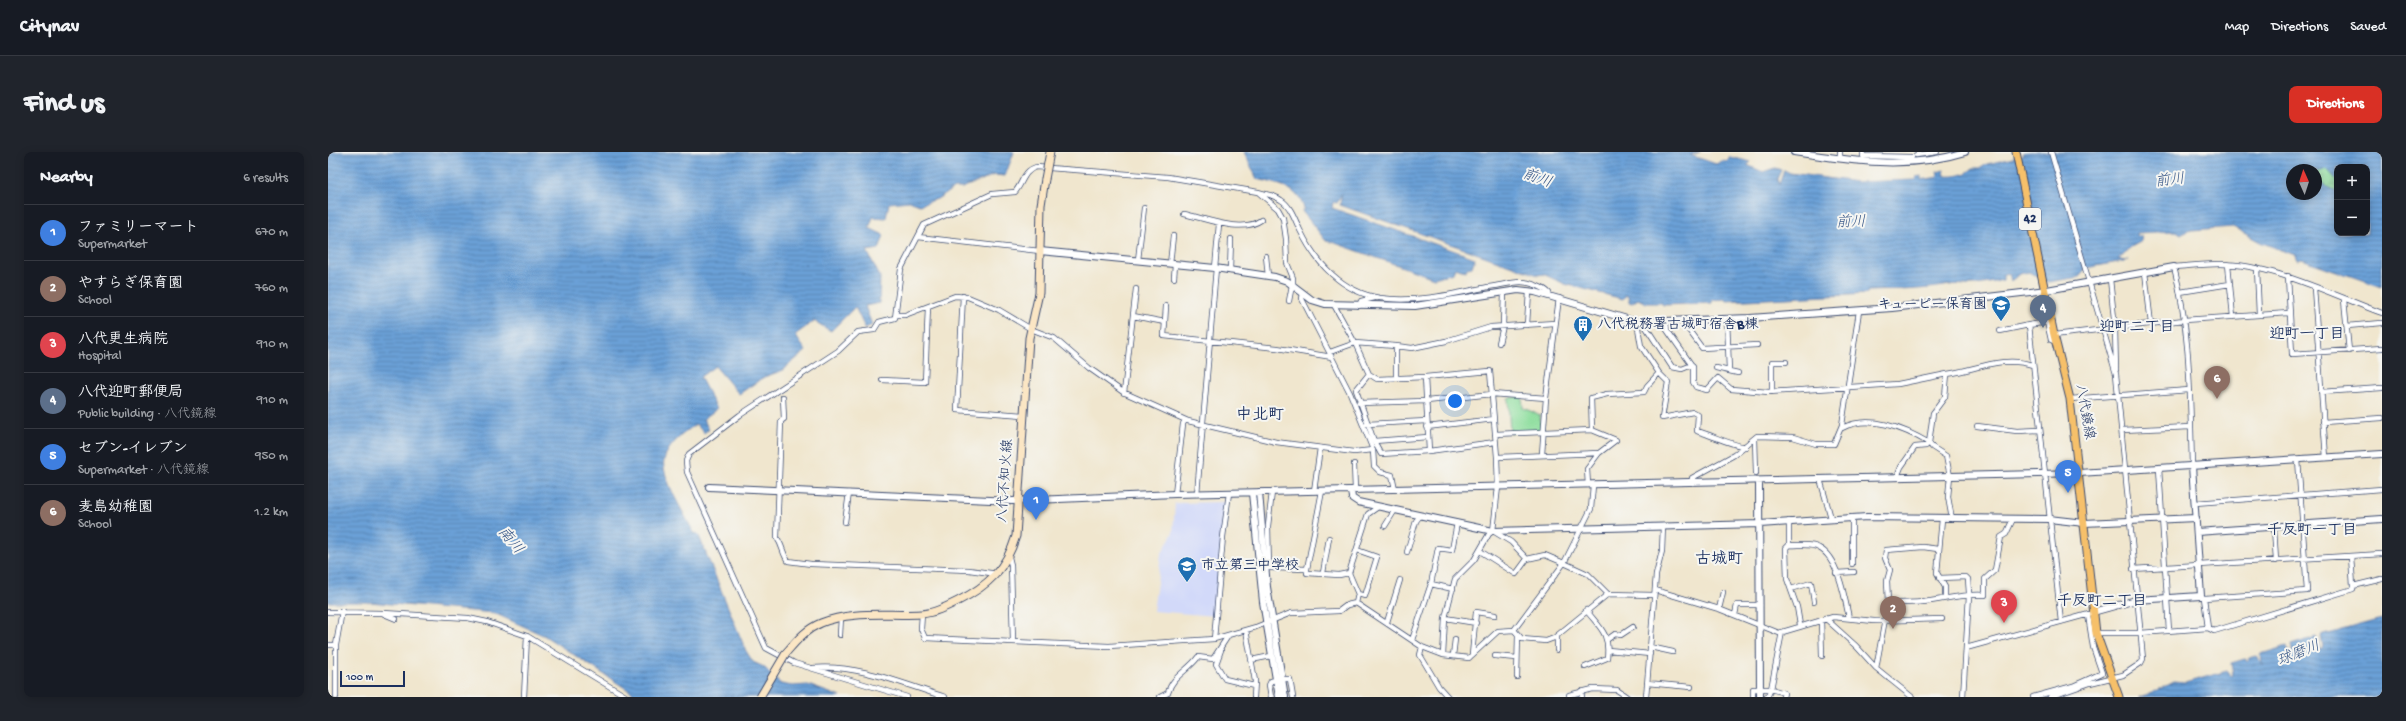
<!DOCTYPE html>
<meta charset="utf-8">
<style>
body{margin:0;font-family:"Gochi Hand","Klee One",sans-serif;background:#20242c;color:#f1f3f6}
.controls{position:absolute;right:12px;top:12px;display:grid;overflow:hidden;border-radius:8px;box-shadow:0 2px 10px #0003}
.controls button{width:36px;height:36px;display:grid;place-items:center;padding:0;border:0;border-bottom:1px solid #363941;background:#171b24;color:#f1f3f6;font:20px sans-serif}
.compass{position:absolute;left:1958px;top:12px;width:36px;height:36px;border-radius:50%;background:#171b24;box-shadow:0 2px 10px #0003;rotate:357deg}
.scale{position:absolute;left:12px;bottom:10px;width:65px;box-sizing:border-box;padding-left:4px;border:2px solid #1b2f5e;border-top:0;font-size:11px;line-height:14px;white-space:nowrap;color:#1b2f5e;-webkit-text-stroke:3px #f6f6f2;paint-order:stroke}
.you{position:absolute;left:1127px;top:249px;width:14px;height:14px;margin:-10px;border:3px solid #fff;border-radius:50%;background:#1a73e8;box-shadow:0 0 0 6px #1a73e833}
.badge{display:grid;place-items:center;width:26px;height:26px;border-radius:50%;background:#d93025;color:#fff;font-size:13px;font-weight:700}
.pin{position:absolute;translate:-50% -33px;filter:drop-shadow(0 1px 2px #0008)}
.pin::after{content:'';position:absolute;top:21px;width:14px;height:12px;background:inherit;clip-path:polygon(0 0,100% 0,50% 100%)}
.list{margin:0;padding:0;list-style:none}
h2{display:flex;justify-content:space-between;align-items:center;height:52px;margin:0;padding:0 16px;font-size:17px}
h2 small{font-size:13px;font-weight:400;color:#9ea1a6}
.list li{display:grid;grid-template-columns:26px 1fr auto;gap:12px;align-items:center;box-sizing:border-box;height:56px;padding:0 16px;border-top:1px solid #363941}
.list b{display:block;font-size:15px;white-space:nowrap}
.list p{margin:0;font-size:13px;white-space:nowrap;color:#9ea1a6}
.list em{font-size:13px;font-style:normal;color:#9ea1a6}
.map{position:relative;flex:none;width:2054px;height:545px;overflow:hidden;border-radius:8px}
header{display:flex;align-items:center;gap:24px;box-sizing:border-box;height:56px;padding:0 20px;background:#171b24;border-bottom:1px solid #363941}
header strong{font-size:19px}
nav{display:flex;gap:22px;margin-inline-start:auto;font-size:14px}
.intro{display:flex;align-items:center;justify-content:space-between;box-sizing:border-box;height:96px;padding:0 24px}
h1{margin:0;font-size:28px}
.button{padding:10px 18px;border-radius:8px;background:#d93025;color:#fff;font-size:14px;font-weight:700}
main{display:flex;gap:24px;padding:0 24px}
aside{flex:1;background:#171b24;border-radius:8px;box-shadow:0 2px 10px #0003}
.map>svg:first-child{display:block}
.built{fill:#d2d9f9}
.wetland{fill:url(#wetland-marsh);stroke:#54867e}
.park{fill:#8ede9e;stroke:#54867e}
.water{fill:url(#water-rules);stroke:#42689a;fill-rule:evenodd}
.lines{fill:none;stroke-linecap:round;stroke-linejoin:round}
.minor-casing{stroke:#3b4a6f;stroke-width:6}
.tertiary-casing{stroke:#3b4a6f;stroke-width:8}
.secondary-casing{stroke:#3b4a6f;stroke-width:9}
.primary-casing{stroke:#3b4a6f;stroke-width:9}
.minor{stroke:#fff;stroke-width:4.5}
.tertiary{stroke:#fff;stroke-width:6}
.secondary{stroke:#fbe6c4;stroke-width:7}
.primary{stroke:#f6c06b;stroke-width:7}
.secondary-bridge-casing{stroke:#3b4a6f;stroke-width:9;stroke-linecap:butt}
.secondary-bridge{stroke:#fbe6c4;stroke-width:7}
.labels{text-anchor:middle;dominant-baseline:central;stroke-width:4;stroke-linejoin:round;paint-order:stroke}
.shield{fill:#f6f6f2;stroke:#5d6b8a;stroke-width:1}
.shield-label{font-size:13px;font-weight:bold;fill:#1b2f5e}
.poi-label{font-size:14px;font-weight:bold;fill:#1b2f5e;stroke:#f6f6f2;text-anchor:start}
.street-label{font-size:14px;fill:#1b2f5e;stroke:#f6f6f2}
.water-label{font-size:15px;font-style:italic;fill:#375788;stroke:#f6f6f2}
.neighbourhood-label{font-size:15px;font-weight:bold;fill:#1b2f5e;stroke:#f6f6f2}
.quarter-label{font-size:16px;font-weight:bold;fill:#1b2f5e;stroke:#f6f6f2}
</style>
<header>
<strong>Citynav</strong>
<nav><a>Map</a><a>Directions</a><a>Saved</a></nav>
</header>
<div class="intro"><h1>Find us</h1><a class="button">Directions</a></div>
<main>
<aside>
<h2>Nearby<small>6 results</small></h2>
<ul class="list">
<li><span class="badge" style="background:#3f7fe0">1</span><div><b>ファミリーマート</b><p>Supermarket</p></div><em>670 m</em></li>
<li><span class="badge" style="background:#8d6e63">2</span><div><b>やすらぎ保育園</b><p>School</p></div><em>760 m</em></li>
<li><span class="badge" style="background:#e0444e">3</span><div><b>八代更生病院</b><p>Hospital</p></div><em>910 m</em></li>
<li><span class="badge" style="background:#5c6f8a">4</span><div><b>八代迎町郵便局</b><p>Public building · 八代鏡線</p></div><em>910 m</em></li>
<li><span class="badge" style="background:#3f7fe0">5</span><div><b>セブン-イレブン</b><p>Supermarket · 八代鏡線</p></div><em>950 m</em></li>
<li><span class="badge" style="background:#8d6e63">6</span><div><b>麦島幼稚園</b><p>School</p></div><em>1.2 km</em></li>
</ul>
</aside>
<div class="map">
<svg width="2054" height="545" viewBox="0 0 2054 545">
<defs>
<pattern id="wetland-marsh" width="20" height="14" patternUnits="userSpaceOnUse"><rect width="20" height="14" fill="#8ede9e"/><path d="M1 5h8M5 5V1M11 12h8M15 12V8" fill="none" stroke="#7abf8a"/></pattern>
<pattern id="water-rules" width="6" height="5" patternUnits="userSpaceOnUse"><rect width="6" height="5" fill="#6aa0d7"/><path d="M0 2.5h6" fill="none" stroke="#5683b2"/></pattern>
</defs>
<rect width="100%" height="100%" fill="#f6f6f2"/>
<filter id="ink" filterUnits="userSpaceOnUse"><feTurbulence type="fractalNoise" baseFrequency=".025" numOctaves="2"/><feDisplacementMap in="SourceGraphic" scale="8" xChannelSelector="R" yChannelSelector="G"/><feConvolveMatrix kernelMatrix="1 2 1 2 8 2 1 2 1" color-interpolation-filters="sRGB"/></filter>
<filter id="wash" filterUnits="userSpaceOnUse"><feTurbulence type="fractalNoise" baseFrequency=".012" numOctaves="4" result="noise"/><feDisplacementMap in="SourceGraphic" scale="16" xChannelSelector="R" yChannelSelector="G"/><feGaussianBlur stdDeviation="0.9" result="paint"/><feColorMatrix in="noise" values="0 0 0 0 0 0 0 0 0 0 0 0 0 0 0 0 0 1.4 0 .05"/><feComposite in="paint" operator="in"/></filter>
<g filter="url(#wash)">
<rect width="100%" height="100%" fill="#f0e6ce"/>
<path class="built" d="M897 350 887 464 825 459 833 403 845 380 847 351Z"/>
<path class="wetland" d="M1999 17 2009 28V39L1988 30V20Z"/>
<path class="park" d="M1194 244 1195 256 1212 263 1213 278 1182 281 1180 246Z"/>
<path class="water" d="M0 0H686L677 24 666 23 634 36H626L609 47 592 53 581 49 561 51 558 66 545 65 541 76 556 83 551 97 539 99 552 125 551 151 537 154 544 173 537 176 527 155 503 179 486 169 467 183 478 199 453 219 436 225 411 242 387 214 372 225 389 257 375 267 381 277 376 281 368 272C356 281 340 292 336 308 332 323 359 367 366 381L370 382 418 499 425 510 436 515 453 532 464 534 480 533 513 545H311L217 484 166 461 41 450H0Z
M916 0H1372L1362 3 1388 12 1394 9 1399 10 1402 5 1423 10 1419 13 1435 20 1447 16 1453 18 1449 27 1451 33 1456 18 1462 21 1528 30 1587 28 1588 25 1593 24V28L1610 25 1609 20 1616 18 1617 24C1627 25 1638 23 1645 16H1653L1659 12 1694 4V1L1702 0H2054V135L1974 107 1969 108 1967 103 1932 90 1905 75 1863 78 1854 82 1847 79 1808 81V84H1813L1814 89 1803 95 1790 107 1800 108 1759 116 1751 125 1720 130 1701 120 1691 122 1683 129 1681 121 1675 122V128C1665 130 1654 133 1644 133 1637 134 1629 131 1622 133 1595 138 1569 138 1540 139L1539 142 1398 149 1397 147 1384 148V151L1335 153 1334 151H1318L1310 147 1304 151 1301 150V145L1298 143 1295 147 1237 132 1215 122 1210 123 1012 53 1014 41 1009 51 1005 50 1004 56 1147 106 1144 115 1139 116 1137 119 1127 116 1125 121 1106 126 1007 91 998 89 974 59 976 56C969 34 949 32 929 27ZM2009 15H2039V81H2009V39L1988 30V42H1964V23L1961 21 1964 18H1988L1990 20 1999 17 2009 28Z
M2054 467V545H1811L1824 541 1845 530 1857 531 1899 519 1903 524 1905 523 1903 511 1917 507 1920 509 1921 506 1929 504 1934 514 1933 502 1959 494 1962 505 1965 503 1963 493 1988 485 1992 497 1995 495 1993 484Z"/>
</g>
<g filter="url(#ink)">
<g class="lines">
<defs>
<path id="minor" d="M1512 0V6
M1535 0V4L1584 5
M1588 3 1609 0
M930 40C938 42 946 43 953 48 963 54 967 68 972 78 988 111 1014 140 1052 146 1088 151 1125 142 1160 135 1171 134 1182 130 1193 130 1201 130 1216 135 1221 141L1220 143
M856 62C876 66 914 82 933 68
M590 85 712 99
M938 104 940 124
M810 108 816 56
M842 112 845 84
M1900 112 1905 165
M887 116 891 72
M1929 116 1931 163
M902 119 903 87
M1817 120 1823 172
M1960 124 1964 202 2054 196
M846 126 847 112
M1782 127 1787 176 1788 218
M1986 136 1998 306
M1852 140 1902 132
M975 141 974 147 1022 241 1045 298 1046 314 1052 320 1064 323 1067 337
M635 144 629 258 695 263
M2016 148 2021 199
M961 149 964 133
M1006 153 1027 191 1041 222 1049 227 1097 225 1162 219 1169 305 1271 301 1288 288 1264 278 1167 282
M1031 154 1033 149 1047 146
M568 163H577L627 144 640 145 671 158 703 177 726 186 761 216 795 240 860 269 948 290 1026 300 1045 298
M805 164 837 170 836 184 949 196 1004 205
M1399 166 1401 219
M1360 167V177L1374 196 1429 193
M1338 168 1339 178 1365 215V230L1368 235 1379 238 1390 226 1403 237 1441 240 1570 232 1619 222
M1314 169 1344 215 1354 217 1364 213
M837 170 838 154
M1199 173 1201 139
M2019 174 2054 171
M1672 179 1701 173
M1726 183 1856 168 1961 161
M1728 190 1723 188 1719 170 1701 173 1733 470
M1171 191 1175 174 1176 140
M1068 194 1084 196 1118 189 1163 175 1227 171
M1002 200 1027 191 1068 194V226
M1388 216 1410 221
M1331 221 1340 230 1334 266 1365 260 1370 263 1369 279C1386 284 1400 292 1418 295
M1041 222 1028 238 1046 289 1053 302 1101 299 1097 225
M554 228 597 230 600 155
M1444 240V210H1458
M1993 240 2054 236
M796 241 808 137
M455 245 456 267 453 269 449 386C455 394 454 401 460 409L483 412 641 418 670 422
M1218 246 1231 146
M1742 247 1861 238
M1031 251 1099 249 1164 242 1218 246 1214 302
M1995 270 2054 266
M1039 272 1099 269
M1649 274 1689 279 1711 278
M1099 275 1166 267
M1514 276C1541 262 1576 276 1601 291L1598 294 1587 295 1573 315 1569 325
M1264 278 1263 246 1279 242 1316 240 1319 234 1331 221 1313 194 1309 170
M1794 278 1863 275
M1427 286 1428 321
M1046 289 1100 285
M1101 299 1167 290
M1026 312 1027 338
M1864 314C1862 248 1863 180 1846 115 1861 114 1877 112 1892 112 1944 112 2005 143 2054 161
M1831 316 1841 479
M1492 327 1503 366
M1365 331 1364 326 1406 303 1429 284 1465 285 1488 292H1506L1514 273 1531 159
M1260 333 1259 317 1271 301
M986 339 992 296
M944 340 940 374 941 416 979 417V421L1011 423 1021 421 1040 362 1050 355
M847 342 855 272 857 268
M869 342 888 116
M1867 351 2054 337
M1614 367 1609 421 1617 435V445
M1624 367 1620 345 1622 324 1618 304 1604 295 1601 291 1605 261 1617 245 1619 222C1647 218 1676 203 1704 213
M1461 369V393C1470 394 1483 391 1491 396 1510 405 1517 447 1521 466
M517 370 521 341
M1057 374 1067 358
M1946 375 1948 409
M1165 379 1183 390 1199 407 1217 403 1236 411 1260 422 1280 442
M1461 393 1458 396 1459 427 1469 455 1472 473
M1029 398 1049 405 1037 444 1030 442
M1152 399 1188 422 1199 407
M1079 400 1088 369 1092 364
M2023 404 2025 434
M681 405 683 413 685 490 781 494 886 487 895 385 901 341
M1524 412V365
M979 417 994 339
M1805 417 2054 402
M995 421 1001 386
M1508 421 1526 420
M1611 426 1638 425 1640 427 1641 441
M1103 432 1125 437
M1463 437 1483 431 1486 450
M1327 438 1391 457 1451 481 1505 465 1546 469 1614 467
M1873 444 1876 446 1979 439 1970 307
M1876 446 1880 476
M1028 451 1094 495 1115 503 1141 506 1144 503
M1560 451C1572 451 1583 451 1595 450 1616 448 1636 441 1657 443V427L1667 418 1673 385 1678 382 1685 367
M1391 457 1395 440
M0 460 55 461 140 466 159 470 199 484 299 545
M56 462 68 467
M594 462 593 477 597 486 685 490
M1167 463 1148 460 1144 503 1170 479 1186 478 1236 411 1263 357 1265 333
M1407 463 1409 453H1432
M1117 466 1148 471
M1497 466 1528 494 1548 516 1560 451 1559 429 1562 418 1557 406 1558 398 1595 395 1610 397
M1493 468 1494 504
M1059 470 1072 428
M918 478 927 529 926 545
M1186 478 1194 487 1218 489 1226 486 1280 442 1326 443
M1768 481H1812L1880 476 1886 479 2025 437V434L2054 427
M512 483 513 465
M1229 484V498
M886 487 928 475 963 461 1011 459 1019 453 1028 451 1030 442 1021 421
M1280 487 1287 482 1293 483 1305 475
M1084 488 1103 432 1110 396 1124 398 1129 371
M0 493H8
M1094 495 1092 503 1111 535 1120 545
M1322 495 1345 500
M1638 496 1761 462
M893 498 888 512 897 527 926 534
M1280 498 1322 502
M1115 503 1117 466 1127 427 1146 408 1161 382 1165 379 1170 335 1169 305
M1125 504 1127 487
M1167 504 1189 506
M923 508 943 504
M1257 515 1279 506C1282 481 1272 476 1258 458
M485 516C530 512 575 532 617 545
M1548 516 1584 545
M1189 525 1190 483
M954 527H962L965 545
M1319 531 1363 535
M1253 539 1254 545
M8 545V493L14 459
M196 545 199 484
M579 545 466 511 438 496 359 320 358 309 361 302 412 263 510 199 530 180 546 178 551 170 567 166 573 117 596 73 664 42 687 40C695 31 695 19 708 15L840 25 930 40 950 57 955 66 958 87 959 111 965 126V133
M832 545 840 541C844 524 861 518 870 505L885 507 900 484
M943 545 941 533 943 529 948 528
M1241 545V543L1265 537 1289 538 1299 545
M1318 545 1328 423 1334 399 1335 374
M1425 545V537H1443L1456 541 1455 545
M1439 545 1443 537 1454 480
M1635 545 1641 443
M1705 545 1745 534 1774 521 1765 495 1760 463
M1722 545 1762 531 1795 523 1813 511 1815 507 1788 222 1723 0"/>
<path id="tertiary" d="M1466 0C1523 9 1580 18 1637 0
M712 99 887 116 947 125 959 129 984 148 997 152 1087 154 1190 138 1207 140 1309 170 1422 166 1564 156 1719 138 1846 115
M1431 329 1432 545
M381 335 684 349 847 342 1751 321 2054 302
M1023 338 1024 346 1030 350 1165 379 1432 372 1539 365 1721 367 1756 371 1868 366
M931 340 939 435 957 545
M924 341 935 450 951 545
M1869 380 2054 367
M1765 460 1808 448 1873 444 1864 314"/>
<path id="secondary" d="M455 504C467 491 476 478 493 471 524 458 560 464 593 462 606 461 618 455 630 449 660 434 678 417 688 384L701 186 711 141 713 53 717 27"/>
<path id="primary" d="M1688 0 1726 183 1742 247 1768 481 1791 545"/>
</defs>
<use href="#minor" class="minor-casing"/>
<use href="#tertiary" class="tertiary-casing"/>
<use href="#secondary" class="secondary-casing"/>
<use href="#primary" class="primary-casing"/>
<use href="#minor" class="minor"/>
<use href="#tertiary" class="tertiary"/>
<use href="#secondary" class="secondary"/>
<use href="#primary" class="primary"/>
<defs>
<path id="secondary-bridge" d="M717 27 722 0
M432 545 458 501"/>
</defs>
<use href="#secondary-bridge" class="secondary-bridge-casing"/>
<use href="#secondary-bridge" class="secondary-bridge"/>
</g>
</g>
<defs>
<symbol id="school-pin" viewBox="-11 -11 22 30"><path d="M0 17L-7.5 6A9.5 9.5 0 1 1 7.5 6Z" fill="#1f6fb2" stroke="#f6f6f2"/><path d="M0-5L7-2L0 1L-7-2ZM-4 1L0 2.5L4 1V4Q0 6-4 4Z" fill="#fff"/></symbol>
<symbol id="building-pin" viewBox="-11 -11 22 30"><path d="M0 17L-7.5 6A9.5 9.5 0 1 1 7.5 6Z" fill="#1f6fb2" stroke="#f6f6f2"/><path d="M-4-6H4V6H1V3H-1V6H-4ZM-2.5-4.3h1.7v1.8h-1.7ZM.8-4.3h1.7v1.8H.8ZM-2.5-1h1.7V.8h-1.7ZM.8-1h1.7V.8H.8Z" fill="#fff"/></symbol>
</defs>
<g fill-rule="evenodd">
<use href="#school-pin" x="1662" y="142" width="22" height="30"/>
<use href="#building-pin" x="1244" y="162" width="22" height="30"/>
<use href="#school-pin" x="848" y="403" width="22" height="30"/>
</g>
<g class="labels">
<rect class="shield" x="1691" y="56" width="22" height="22" rx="3"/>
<g class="shield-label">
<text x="1702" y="67">42</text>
</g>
<g class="poi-label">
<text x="1659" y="153" text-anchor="end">キューピー保育園</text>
<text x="1269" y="173">八代税務署古城町宿舎B棟</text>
<text x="873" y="414">市立第三中学校</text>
</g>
<g class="street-label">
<text transform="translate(1756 260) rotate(80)">八代鏡線</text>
<text transform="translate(678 329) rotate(-86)">八代不知火線</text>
</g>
<g class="water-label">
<text transform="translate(1209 27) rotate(20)">前川</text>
<text transform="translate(1842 29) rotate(-7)">前川</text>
<text transform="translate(1523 71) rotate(-2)">前川</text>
<text transform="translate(182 389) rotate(50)">南川</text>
<text transform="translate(1971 502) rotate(-22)">球磨川</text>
</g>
<g class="neighbourhood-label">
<text x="1809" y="176">迎町二丁目</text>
<text x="1979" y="183">迎町一丁目</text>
<text x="1984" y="379">千反町一丁目</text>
<text x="1774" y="450">千反町二丁目</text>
</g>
<g class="quarter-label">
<text x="932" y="264">中北町</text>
<text x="1391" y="408">古城町</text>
</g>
</g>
</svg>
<div class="controls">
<button>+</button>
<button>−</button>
</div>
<svg class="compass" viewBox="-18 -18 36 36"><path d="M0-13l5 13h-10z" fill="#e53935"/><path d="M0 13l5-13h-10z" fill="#9ea1a6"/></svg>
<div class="scale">100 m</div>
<div class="you"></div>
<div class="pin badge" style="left:708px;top:368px;background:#3f7fe0">1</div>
<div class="pin badge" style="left:1565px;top:477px;background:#8d6e63">2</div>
<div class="pin badge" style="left:1676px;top:471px;background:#e0444e">3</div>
<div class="pin badge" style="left:1715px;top:176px;background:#5c6f8a">4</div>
<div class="pin badge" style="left:1740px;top:341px;background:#3f7fe0">5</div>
<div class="pin badge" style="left:1889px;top:247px;background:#8d6e63">6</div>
</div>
</main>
